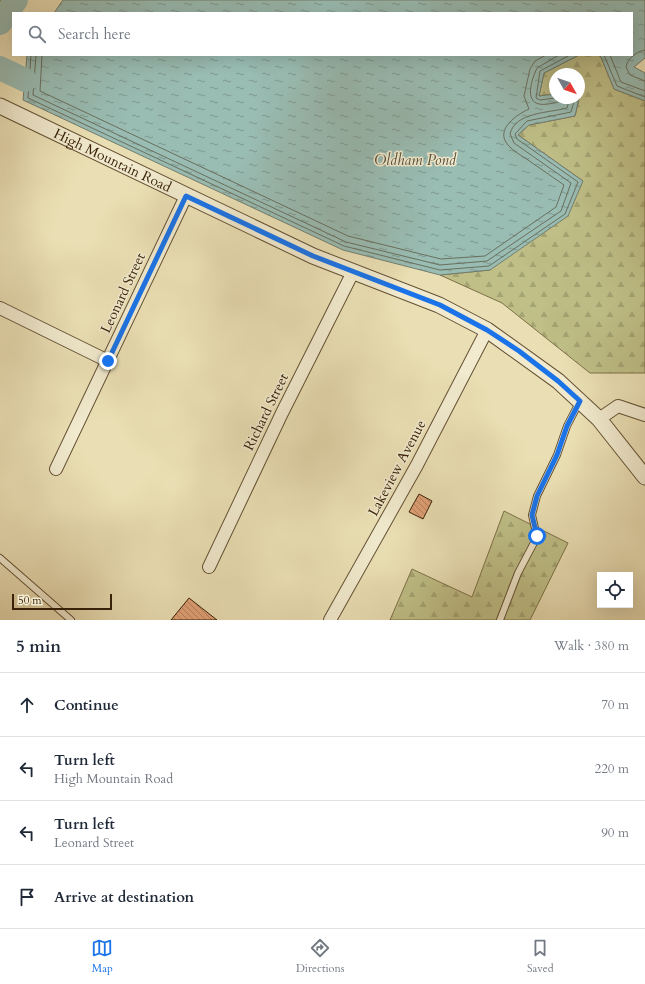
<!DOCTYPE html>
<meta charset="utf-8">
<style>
body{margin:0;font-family:Cardo,serif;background:#f6f6f7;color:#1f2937}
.controls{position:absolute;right:12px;bottom:12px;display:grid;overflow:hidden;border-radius:0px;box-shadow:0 4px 16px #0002}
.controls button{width:36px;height:36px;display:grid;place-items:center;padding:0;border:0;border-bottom:1px solid #e0e1e3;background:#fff;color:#1f2937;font:20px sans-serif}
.compass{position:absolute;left:549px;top:68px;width:36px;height:36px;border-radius:50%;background:#fff;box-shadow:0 4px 16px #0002;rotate:130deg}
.scale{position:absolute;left:12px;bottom:10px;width:100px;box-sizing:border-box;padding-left:4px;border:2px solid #392209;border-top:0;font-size:11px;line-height:14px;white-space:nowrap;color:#392209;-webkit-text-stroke:3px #f1eace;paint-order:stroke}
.stop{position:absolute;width:12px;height:12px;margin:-9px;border:3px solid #1a73e8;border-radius:50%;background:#fff}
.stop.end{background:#1a73e8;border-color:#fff;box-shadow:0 1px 4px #0008}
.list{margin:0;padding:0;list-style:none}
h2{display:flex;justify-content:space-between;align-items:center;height:52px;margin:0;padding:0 16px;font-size:17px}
h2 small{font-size:13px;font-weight:400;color:#747a83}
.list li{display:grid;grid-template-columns:26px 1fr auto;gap:12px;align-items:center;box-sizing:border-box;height:64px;padding:0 16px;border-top:1px solid #e0e1e3}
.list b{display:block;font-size:15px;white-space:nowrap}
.list p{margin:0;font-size:13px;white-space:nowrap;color:#747a83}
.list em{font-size:13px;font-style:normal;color:#747a83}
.icon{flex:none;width:22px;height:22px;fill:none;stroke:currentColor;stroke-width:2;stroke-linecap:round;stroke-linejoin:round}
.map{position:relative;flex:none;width:645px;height:620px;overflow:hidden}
.search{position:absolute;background:#fff;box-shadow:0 4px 16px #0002;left:12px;right:12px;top:12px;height:44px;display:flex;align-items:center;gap:10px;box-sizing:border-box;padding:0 14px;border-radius:0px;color:#747a83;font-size:15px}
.sheet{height:308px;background:#fff}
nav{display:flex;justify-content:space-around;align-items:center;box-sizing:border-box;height:56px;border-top:1px solid #e0e1e3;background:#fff;font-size:11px;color:#747a83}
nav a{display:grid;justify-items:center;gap:2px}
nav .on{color:#1a73e8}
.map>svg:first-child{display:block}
.forest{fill:url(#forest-firs);stroke:#7c7048}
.water{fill:url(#water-ripples);stroke:#737e6f}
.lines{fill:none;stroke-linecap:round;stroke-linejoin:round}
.shore{stroke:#696f5e;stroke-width:1}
.river{stroke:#99bcb3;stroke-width:24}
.building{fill:url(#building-back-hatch);stroke:#392209}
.service-casing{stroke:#655134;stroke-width:8}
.minor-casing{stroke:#655134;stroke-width:14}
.tertiary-casing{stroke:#655134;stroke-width:17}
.service{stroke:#f1eace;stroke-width:6}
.minor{stroke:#f1eace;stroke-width:12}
.tertiary{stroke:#f1eace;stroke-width:15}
.route{stroke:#1a73e8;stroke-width:5}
.labels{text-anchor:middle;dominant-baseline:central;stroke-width:3;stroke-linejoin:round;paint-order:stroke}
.street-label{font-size:14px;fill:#392209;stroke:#f1eace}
.water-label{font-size:15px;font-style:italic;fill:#56503c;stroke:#f1eace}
</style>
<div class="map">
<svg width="645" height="620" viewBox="0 0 645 620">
<defs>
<pattern id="forest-firs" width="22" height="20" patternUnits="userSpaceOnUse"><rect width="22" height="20" fill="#bfbf87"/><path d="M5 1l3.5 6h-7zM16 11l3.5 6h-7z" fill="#a5a473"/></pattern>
<pattern id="water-ripples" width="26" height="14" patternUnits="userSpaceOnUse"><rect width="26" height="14" fill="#99bcb3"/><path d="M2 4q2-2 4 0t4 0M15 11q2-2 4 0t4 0" fill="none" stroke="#7e9890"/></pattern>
<pattern id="building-back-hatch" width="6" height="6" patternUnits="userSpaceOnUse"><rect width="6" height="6" fill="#e1a176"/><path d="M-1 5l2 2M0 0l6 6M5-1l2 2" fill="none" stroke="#b7835f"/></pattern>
</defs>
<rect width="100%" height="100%" fill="#eadfb4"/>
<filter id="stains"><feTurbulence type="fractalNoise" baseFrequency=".005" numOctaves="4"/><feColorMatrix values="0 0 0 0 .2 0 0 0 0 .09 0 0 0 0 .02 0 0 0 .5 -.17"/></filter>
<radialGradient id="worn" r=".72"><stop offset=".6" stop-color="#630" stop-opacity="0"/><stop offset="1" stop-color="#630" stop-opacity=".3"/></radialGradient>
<path class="forest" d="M0 0H18L0 28Z
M579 55H598L601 57 614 89 645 101V373H590L502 303 440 275 490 270 583 181 518 135 529 125 575 116 581 90H579V74H555V94L539 96 544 73Z
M504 511 568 543 530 620H390L412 569 472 597Z"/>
<path class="water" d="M63 0H645V58L634 67 645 73V101L614 89 601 57 598 55H632V13H54Z
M27 55H579L544 73 539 96 555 94V98H579L575 116 529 125 518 135 583 181 568 216 490 270 440 275 343 250 23 100Z"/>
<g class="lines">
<path class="shore" d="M645 50C637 51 627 59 626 67L630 75 645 81
M31 55 28 98 344 246 440 270 489 266 565 214 578 182 517 139 515 134 527 121 571 112 575 98
M36 55 33 95 346 242 440 265 487 261 561 211 571 183 514 143 510 134C515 112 549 113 567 108L570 98
M42 55 40 91 348 236 441 259 485 256 556 207 564 185C552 177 540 168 528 160 522 156 513 151 508 145 494 129 518 114 529 109L524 96 530 69 535 61 546 55
M559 55 537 68C530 83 523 108 548 104 554 103 559 103 563 98
M604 55 617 86 645 97
M610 55 621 82 645 91
M555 98 540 100 536 98 540 71 570 55"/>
<path class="river" d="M0 23 16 0
M0 68 25 80"/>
</g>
<path class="building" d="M419 494 432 501 423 519 409 512Z
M189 598 217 620H171Z"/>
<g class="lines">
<defs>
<path id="service" d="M0 558 71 620
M500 620 518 573 537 537 532 515 537 496 557 455 567 426 580 401"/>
<path id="minor" d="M0 308 108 361
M599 419 618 406 645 415
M56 469 186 196
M209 567 282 413 353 272
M330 620 417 465 487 330"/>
<g id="tertiary">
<path id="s1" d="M0 106 313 256 439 305 487 330 558 381 599 419 645 477"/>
</g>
</defs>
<use href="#service" class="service-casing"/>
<use href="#minor" class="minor-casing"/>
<use href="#tertiary" class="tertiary-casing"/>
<use href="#service" class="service"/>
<use href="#minor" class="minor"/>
<use href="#tertiary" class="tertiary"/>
</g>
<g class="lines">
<path class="route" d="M108 361 186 196 313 256 440 305 487 330 519 351 558 381 580 401 567 426 557 455 537 496 532 515 537 536"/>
</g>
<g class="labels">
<g class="street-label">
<text stroke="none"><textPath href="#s1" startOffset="125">High Mountain Road</textPath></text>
<text transform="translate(123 293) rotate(-65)">Leonard Street</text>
<text transform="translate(266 412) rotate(-64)">Richard Street</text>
<text transform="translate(397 468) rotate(-62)">Lakeview Avenue</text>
</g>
<g class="water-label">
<text x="415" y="160">Oldham Pond</text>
</g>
</g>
<rect width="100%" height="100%" filter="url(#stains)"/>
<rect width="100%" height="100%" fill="url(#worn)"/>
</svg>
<div class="controls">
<button><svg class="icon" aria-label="locate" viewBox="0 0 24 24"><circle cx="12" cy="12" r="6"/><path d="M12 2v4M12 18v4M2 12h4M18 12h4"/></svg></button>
</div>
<svg class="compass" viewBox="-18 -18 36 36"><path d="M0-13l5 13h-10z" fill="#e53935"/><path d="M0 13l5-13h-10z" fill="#747a83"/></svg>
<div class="scale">50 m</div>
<div class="stop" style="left:537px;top:536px"></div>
<div class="stop end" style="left:108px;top:361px"></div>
<div class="search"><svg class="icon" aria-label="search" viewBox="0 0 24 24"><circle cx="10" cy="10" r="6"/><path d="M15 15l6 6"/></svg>Search here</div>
</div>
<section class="sheet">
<h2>5 min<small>Walk · 380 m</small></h2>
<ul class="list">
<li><svg class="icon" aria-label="ahead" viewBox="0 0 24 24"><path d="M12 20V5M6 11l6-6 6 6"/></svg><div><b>Continue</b></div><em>70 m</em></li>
<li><svg class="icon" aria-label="left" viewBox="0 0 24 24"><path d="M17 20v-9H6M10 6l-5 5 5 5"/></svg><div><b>Turn left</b><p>High Mountain Road</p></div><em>220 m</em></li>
<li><svg class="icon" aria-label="left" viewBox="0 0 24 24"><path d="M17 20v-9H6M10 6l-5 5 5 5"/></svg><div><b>Turn left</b><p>Leonard Street</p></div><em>90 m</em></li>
<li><svg class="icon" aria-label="arrive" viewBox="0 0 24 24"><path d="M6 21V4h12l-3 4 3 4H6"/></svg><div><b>Arrive at destination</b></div></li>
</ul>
</section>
<nav>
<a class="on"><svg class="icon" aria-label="map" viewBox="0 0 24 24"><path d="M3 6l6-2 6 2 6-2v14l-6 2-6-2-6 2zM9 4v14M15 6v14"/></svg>Map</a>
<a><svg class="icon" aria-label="directions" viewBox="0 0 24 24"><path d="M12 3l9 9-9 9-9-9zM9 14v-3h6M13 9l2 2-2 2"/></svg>Directions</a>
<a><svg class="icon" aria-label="saved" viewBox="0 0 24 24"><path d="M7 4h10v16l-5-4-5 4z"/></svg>Saved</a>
</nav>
